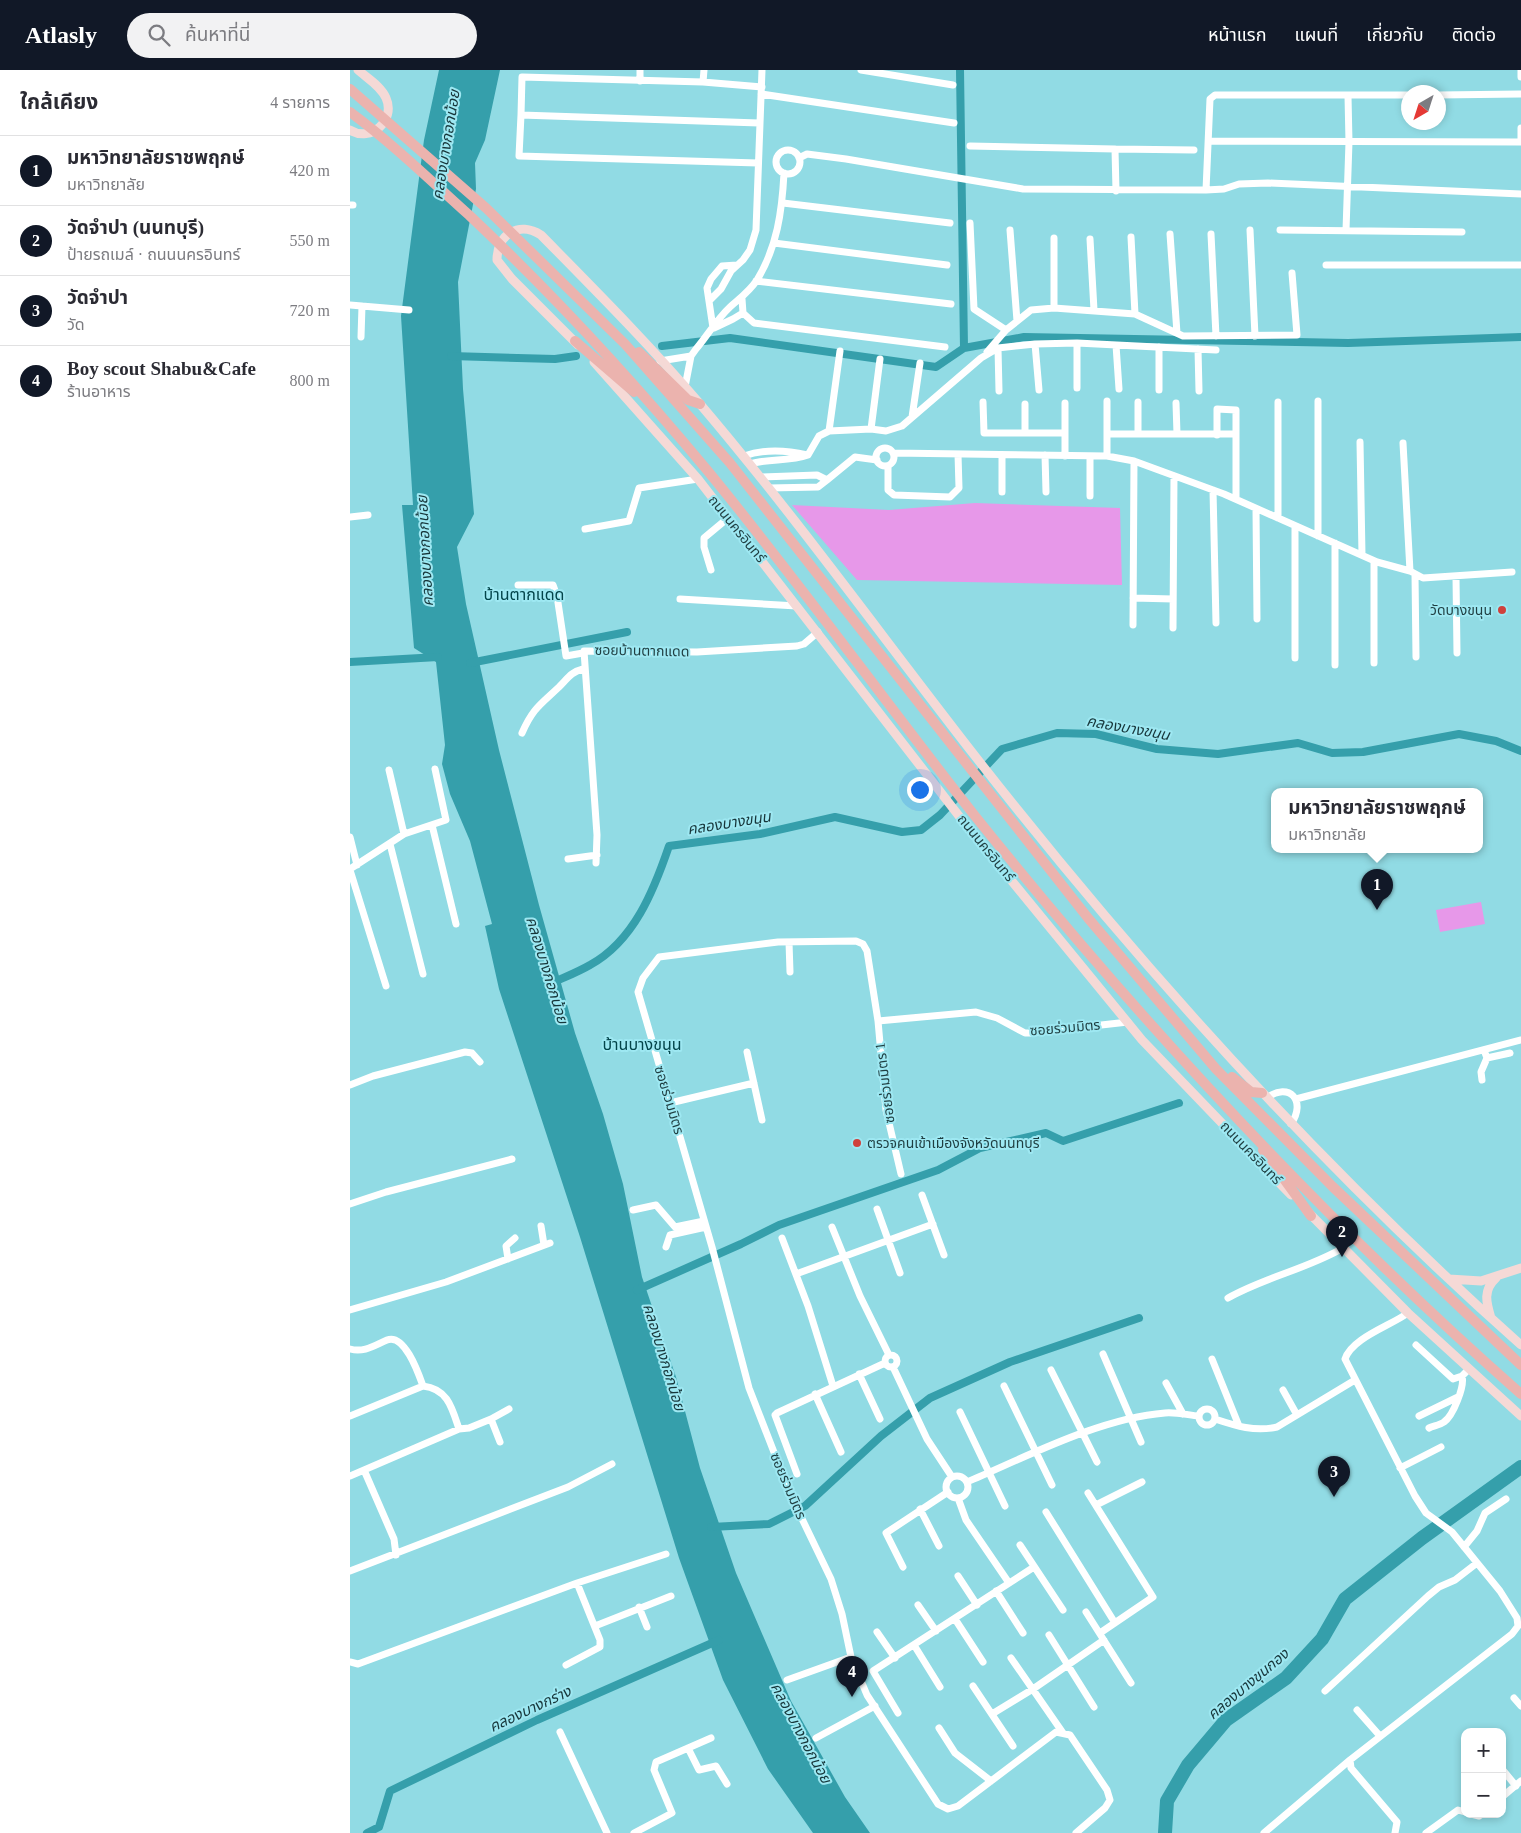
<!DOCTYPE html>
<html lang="th">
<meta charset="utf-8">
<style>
body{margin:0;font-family:"Times New Roman","Noto Sans Thai",serif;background:#f2f2f3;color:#2b2b33}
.controls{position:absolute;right:15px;bottom:15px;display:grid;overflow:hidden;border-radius:10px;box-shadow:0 2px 8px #0003}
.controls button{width:45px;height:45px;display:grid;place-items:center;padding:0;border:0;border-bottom:1px solid #e1e1e2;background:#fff;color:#2b2b33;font:25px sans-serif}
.compass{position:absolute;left:1051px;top:15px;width:45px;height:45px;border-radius:50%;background:#fff;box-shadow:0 2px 8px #0003;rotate:219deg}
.you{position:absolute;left:569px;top:719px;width:18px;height:18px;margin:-12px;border:4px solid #fff;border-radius:50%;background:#1a73e8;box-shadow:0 0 0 8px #1a73e833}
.badge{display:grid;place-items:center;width:32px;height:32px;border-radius:50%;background:#111827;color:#fff;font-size:16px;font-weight:700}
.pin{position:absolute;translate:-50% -41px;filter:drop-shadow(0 1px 2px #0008)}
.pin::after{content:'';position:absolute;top:26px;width:18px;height:15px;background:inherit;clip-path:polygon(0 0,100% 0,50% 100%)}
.popup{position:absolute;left:921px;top:718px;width:212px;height:65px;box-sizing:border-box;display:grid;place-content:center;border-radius:10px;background:#fff;filter:drop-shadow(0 1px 4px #0005);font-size:16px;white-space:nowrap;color:#7c7c81}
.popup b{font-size:19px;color:#2b2b33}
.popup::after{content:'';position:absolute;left:50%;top:100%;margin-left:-10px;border:10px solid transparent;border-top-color:#fff}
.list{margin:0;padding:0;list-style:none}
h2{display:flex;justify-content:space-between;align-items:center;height:65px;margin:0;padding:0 20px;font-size:21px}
h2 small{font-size:16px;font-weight:400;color:#7c7c81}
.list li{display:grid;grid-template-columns:32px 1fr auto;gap:15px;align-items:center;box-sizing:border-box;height:70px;padding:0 20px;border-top:1px solid #e1e1e2}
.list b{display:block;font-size:19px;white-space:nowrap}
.list p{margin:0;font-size:16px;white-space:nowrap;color:#7c7c81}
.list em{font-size:16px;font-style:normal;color:#7c7c81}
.icon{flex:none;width:28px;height:28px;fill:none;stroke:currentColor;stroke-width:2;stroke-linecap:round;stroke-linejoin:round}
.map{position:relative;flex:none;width:1171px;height:1763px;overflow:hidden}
header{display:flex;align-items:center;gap:30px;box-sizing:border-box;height:70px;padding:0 25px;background:#111827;color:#fff}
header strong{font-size:24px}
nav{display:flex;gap:28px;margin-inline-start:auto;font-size:18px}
.search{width:350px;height:45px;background:#f2f2f3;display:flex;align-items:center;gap:12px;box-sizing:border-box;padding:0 18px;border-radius:28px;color:#7c7c81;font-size:19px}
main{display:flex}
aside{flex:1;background:#fff}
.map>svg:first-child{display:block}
.green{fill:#e798e9}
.water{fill:#359fab}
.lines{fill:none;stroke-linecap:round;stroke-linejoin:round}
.canal{stroke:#359fab;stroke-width:8}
.river{stroke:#359fab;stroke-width:14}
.street{stroke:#fff;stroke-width:7}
.secondary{stroke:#f5d9d6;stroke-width:9}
.primary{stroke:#ebb3ae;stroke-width:10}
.poi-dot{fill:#cf413c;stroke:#9ee8f2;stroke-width:2}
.labels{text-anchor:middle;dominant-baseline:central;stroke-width:4;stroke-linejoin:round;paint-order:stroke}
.street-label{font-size:14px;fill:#1f3e41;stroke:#9ee8f2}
.poi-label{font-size:14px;fill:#1f3e41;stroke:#9ee8f2;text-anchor:end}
.water-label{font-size:15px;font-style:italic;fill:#17363a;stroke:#9ee8f2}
.quarter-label{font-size:16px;fill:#03444a;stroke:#9ee8f2}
</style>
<header>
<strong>Atlasly</strong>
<div class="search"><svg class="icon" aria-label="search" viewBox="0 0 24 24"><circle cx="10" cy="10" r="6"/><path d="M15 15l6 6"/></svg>ค้นหาที่นี่</div>
<nav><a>หน้าแรก</a><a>แผนที่</a><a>เกี่ยวกับ</a><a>ติดต่อ</a></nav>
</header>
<main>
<aside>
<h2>ใกล้เคียง<small>4 รายการ</small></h2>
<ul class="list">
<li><span class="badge">1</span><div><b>มหาวิทยาลัยราชพฤกษ์</b><p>มหาวิทยาลัย</p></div><em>420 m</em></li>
<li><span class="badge">2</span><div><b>วัดจำปา (นนทบุรี)</b><p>ป้ายรถเมล์ · ถนนนครอินทร์</p></div><em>550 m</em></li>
<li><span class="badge">3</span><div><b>วัดจําปา</b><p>วัด</p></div><em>720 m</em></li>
<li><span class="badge">4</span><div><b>Boy scout Shabu&amp;Cafe</b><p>ร้านอาหาร</p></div><em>800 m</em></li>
</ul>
</aside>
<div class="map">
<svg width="1171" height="1763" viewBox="0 0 1171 1763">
<rect width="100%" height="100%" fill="#91dbe4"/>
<path class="green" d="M625 433 770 438 772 515 507 510 442 435 539 440Z
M1131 832 1135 854 1090 862 1086 840Z"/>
<path class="water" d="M89 0H150L135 70 125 93 126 119 108 212 113 319 124 444 107 477 116 534 149 680 189 835 225 963 253 1044 273 1114 292 1207 326 1307 350 1398 386 1503 441 1631 495 1727 520 1763H463L418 1699 373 1610 329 1488 230 1167 149 919 135 856 142 854 120 771 100 724 92 694 95 675 86 592 64 578 52 435H63L51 246 74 70Z"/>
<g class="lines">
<path class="canal" d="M610 0 614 278
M312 276 380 268 586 297 614 278 674 267 998 273 1171 267
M101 286 205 289 226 286
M0 592 88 587
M120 593 277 562
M202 913C215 907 228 902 240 895 284 871 304 820 319 776L410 764 485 747 552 762 571 760 590 745 652 679 707 663 746 664 807 679 868 684 948 673 982 683 1013 682 1109 664 1146 671 1171 681
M287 1220 391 1174 429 1155 588 1100 630 1078 696 1063 713 1071 829 1033
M361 1457 419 1454 455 1436 531 1366 580 1328 660 1292 789 1248
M17 1763 29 1757 40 1721 187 1650 369 1570"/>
<path class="river" d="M815 1763 817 1731 838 1695 876 1650 936 1608 972 1569 995 1529 1072 1468 1171 1397"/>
<path class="street" d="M511 0 603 15
M1171 0V7
M290 11V0
M353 12 354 0
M411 24 604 53
M1088 25 1171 24
M171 45 172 7 353 12 412 17
M859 71 1171 72
M1171 72V58
M620 76 765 79
M426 92a12 12 0 1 1 24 0a12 12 0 1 1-24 0Z
M449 88 457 84 496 89 673 119 856 120 874 119 889 114 918 113 1171 124
M408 93 169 86 171 45 409 53
M856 120 860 29 865 25H1058
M766 121 765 79 844 80
M433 133 600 153
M0 135H3
M620 153 624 239 656 260
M660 160 667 251
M900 160 905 266
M930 160 1112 162
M996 160 999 72 998 26
M820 164 827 263
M861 164 866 266
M781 167 785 244
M740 169 744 240
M424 173 597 195
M976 195H1171
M406 211 601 234
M392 229 393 243 404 253 595 277
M360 230 371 219 381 201 393 190 400 180 406 160 412 0
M0 235 59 240
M704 238V168
M363 258 357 218 361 209 372 196 387 195
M364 258 383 249 393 243
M11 267 12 236
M685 274 689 320
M766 275 769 319
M809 277V320
M648 278 649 321
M848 279 849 321
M637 282 656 260 681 240 704 238 785 244 833 266 947 265 942 203
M310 291 341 286
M335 317 341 286 346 279C357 266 367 249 380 237 390 228 399 222 407 210 427 177 432 142 434 103
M727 318V273
M757 331V386
M633 332 634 363H715
M788 332V364
M715 333V386
M826 333 827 364
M675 334V363
M562 347 570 293
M521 359 530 289
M479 361 490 281
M758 364H886
M867 365V339L886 340V429
M1010 372 1012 485
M1053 373 1060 501
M526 387a9 9 0 1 1 18 0a9 9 0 1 1-18 0Z
M543 383 757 386 784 391 874 424 1027 492 1060 501 1073 508 1162 502
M652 385V422
M695 385 696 422
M394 386C414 379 436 380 457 385
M740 386V426
M400 394C419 388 439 392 458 385L469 366 479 361 521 359 536 361 552 356 631 288 648 278 685 274 727 273 866 280
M538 396V420L544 425 600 427 609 418 608 384
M410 407 467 405 477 410 468 417 419 418
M477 410 505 387 527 390
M863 420 866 553
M906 439 907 549
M0 447 18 445
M928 448V332
M945 456V588
M235 459 279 451 289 418 348 409
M968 466V331
M1024 491V593
M361 500 354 477V468L378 448
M1065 504 1066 587
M1106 507 1107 583
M168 515H203L207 526 216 586 233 583
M783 528 823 529
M330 529 447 536
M783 555 784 391
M823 558 824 406
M985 595V473
M172 663C183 638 190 635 209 617 218 608 221 602 233 599
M39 700 54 764
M82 755 106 854
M0 767 7 795
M40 774 73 904
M218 789 247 785
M246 793 247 765 234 581 347 582 447 576 454 574 468 562
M0 799 54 764 96 750 85 699
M0 800 36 916
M439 872 440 902
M528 951 536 1040 551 1104
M397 982 412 1050
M1137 988 1160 983
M1132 1010 1131 1002 1137 988 1134 980
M0 1015 23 1006 115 982 122 983 130 992
M917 1028C939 1011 957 1031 941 1054
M946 1029 1171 970
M320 1033 404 1013
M572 1125 594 1185
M0 1134 36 1122 162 1089
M527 1139 550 1203
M283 1140 306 1135 325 1157 354 1151
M191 1156 194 1175
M482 1157 510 1226 539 1285
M432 1168 458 1236 483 1316
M316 1177 320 1165 356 1157
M158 1189 156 1176 165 1168
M446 1204 583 1154
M878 1228C915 1207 957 1199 993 1178
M0 1240 96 1212 200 1173
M1066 1275 1103 1309 1112 1306 1119 1299
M0 1279C14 1283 25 1275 37 1270 55 1263 69 1305 73 1316
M753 1284 791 1372
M535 1291a6 6 0 1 1 12 0a6 6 0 1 1-12 0Z
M862 1289 889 1356
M543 1297 577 1369 602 1407
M701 1300 747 1392
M509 1304 530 1349
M816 1313 833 1344
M654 1316 702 1415
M933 1320 947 1345
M465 1324 491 1382
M849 1347a8 8 0 1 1 16 0a8 8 0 1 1-16 0Z
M610 1342 655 1436
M0 1346 73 1316C98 1319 102 1338 109 1359
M1069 1346 1108 1327
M141 1349 159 1339
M865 1349C886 1356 905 1362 927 1357L1005 1310
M1079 1358C1083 1356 1090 1355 1094 1352 1103 1346 1115 1316 1112 1306
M1050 1398 1091 1377
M14 1400 44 1469 46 1485
M447 1404 425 1345 427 1343 535 1293
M0 1406 109 1359 119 1358 141 1349 150 1372
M596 1417a11 11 0 1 1 22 0a11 11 0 1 1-22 0Z
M617 1412C676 1387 750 1348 815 1343 826 1342 838 1345 849 1346
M738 1423 803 1527 750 1563
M608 1428 616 1450 659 1513
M746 1435 792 1412
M570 1439 589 1476
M696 1442 765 1553
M670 1475 713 1540
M1114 1477 1127 1461 1135 1443 1156 1429
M553 1497 536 1463 598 1422
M0 1501 218 1417 262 1394
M608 1506 627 1535
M646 1521 673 1563
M568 1535 586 1561
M289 1537 297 1557
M736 1542 781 1613
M605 1549 633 1592
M245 1556 321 1526
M527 1562 545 1588
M699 1565 744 1637
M564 1575 590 1617
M661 1588 713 1663
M0 1592 8 1594 227 1513 316 1484
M216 1595 250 1577V1570L227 1513
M437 1610 501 1587
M623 1616 663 1676
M975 1621 1078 1526 1089 1517 1105 1510 1127 1493
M1164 1628 1171 1636
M1007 1640 1030 1666
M548 1643 523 1601 684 1497
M642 1644 683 1619 754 1570
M589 1658 605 1683 641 1711
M210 1662 257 1763
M466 1668 525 1636
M338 1678 349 1700 366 1696 377 1714
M1152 1699 1166 1716
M1152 1727 1171 1711
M1121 1744 1129 1746 1132 1744
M284 1763 322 1743 304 1700 306 1692 361 1668
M726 1763 755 1738 760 1730 757 1720 720 1665 706 1662 608 1736 598 1739 588 1734 517 1625 501 1587 492 1544 481 1509 441 1426 399 1318 362 1177 288 922 293 908 309 887 428 872 506 871 513 874 517 881 528 951 626 942 647 948 675 963H680L778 952
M914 1763 1000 1690
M1045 1763 1047 1752 1001 1698 1000 1690 1162 1564 1168 1556 1167 1548 1150 1521 1102 1462 1076 1443 1065 1426 995 1289C1002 1268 1040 1256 1058 1243
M1076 1763 1108 1740 1115 1742"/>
<path class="secondary" d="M0 60C21 73 46 50 36 28 31 16 17 8 8 0
M228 275 162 209 147 190C147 164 169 151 191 165 245 220 300 275 350 334 446 447 533 568 625 686 790 897 971 1097 1171 1275
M244 292 348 409 616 755 792 970 941 1125
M957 1141 1058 1243 1171 1346
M1099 1209 1131 1211 1171 1198
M1141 1248C1136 1232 1133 1220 1146 1208"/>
<path class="primary" d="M0 19 136 138 275 274 380 393 738 848 866 999 983 1117 1171 1295
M0 42C42 73 80 110 119 145 204 225 283 311 357 400 450 513 535 632 625 746 790 952 973 1149 1171 1324
M225 271 284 322
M289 282 338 330 350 334
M882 1007 901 1022 912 1023
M913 1080 961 1146"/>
</g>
<g class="poi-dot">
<circle cx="1152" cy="540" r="5"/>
<circle cx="507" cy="1073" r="5"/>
</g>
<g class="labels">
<g class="street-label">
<text transform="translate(387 459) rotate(51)">ถนนนครอินทร์</text>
<text transform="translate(292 581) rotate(1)">ซอยบ้านตากแดด</text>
<text transform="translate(636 778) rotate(51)">ถนนนครอินทร์</text>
<text transform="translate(715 958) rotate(-5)">ซอยร่วมมิตร</text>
<text transform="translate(535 1013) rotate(-97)">ซอยร่วมมิตร 1</text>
<text transform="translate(319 1030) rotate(73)">ซอยร่วมมิตร</text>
<text transform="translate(901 1083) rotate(46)">ถนนนครอินทร์</text>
<text transform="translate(438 1416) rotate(67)">ซอยร่วมมิตร</text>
</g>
<g class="poi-label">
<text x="1142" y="540">วัดบางขนุน</text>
<text x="517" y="1073" text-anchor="start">ตรวจคนเข้าเมืองจังหวัดนนทบุรี</text>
</g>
<g class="water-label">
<text transform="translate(96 75) rotate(-81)">คลองบางกอกน้อย</text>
<text transform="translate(75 481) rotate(-93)">คลองบางกอกน้อย</text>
<text transform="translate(778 658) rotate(10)">คลองบางขนุน</text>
<text transform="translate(379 753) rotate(-9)">คลองบางขนุน</text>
<text transform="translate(197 900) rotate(73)">คลองบางกอกน้อย</text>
<text transform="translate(314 1287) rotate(73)">คลองบางกอกน้อย</text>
<text transform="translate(898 1614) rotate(-40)">คลองบางขุนกอง</text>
<text transform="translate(180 1639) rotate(-25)">คลองบางกร่าง</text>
<text transform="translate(451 1663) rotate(62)">คลองบางกอกน้อย</text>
</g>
<g class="quarter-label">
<text x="174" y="524">บ้านตากแดด</text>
<text x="292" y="974">บ้านบางขนุน</text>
</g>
</g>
</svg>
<div class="controls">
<button>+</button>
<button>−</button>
</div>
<svg class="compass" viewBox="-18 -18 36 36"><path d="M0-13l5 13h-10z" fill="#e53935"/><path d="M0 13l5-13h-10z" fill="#7c7c81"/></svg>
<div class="you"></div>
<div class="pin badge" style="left:1027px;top:840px">1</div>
<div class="popup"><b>มหาวิทยาลัยราชพฤกษ์</b>มหาวิทยาลัย</div>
<div class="pin badge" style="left:992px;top:1187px">2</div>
<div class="pin badge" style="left:984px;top:1427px">3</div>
<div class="pin badge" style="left:502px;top:1627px">4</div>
</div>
</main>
